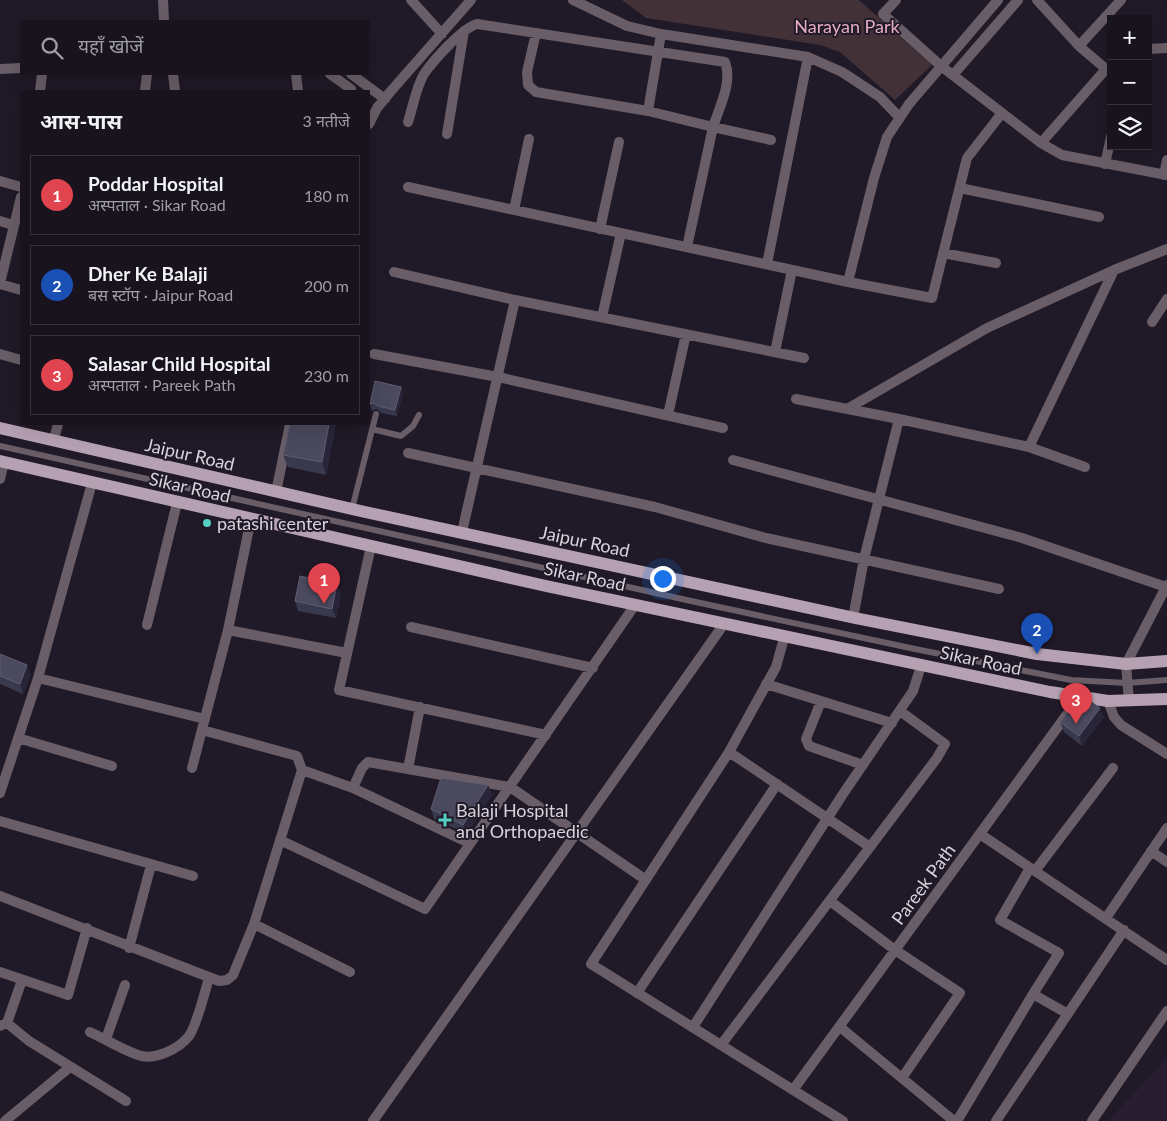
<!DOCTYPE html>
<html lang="hi">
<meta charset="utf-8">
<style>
body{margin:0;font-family:Lato,"Noto Sans Devanagari",sans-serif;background:#211c26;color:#f1f3f6}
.controls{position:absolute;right:15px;top:15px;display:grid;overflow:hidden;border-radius:0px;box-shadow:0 5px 20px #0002}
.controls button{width:45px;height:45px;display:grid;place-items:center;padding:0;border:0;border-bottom:1px solid #36323b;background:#18131d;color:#f1f3f6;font:25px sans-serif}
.you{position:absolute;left:662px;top:578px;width:18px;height:18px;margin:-12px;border:4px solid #fff;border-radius:50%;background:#1a73e8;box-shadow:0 0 0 8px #1a73e833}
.badge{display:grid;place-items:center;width:32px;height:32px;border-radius:50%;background:#0f766e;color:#fff;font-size:16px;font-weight:700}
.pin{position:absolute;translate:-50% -41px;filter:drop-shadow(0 1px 2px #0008)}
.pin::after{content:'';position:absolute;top:26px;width:18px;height:15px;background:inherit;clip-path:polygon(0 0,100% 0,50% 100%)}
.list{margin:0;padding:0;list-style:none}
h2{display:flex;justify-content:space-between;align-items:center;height:65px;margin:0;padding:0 20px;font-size:21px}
h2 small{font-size:16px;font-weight:400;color:#9f9ea4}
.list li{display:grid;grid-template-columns:32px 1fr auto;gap:15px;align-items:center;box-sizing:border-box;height:80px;margin:0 10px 10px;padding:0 10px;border:1px solid #36323b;border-radius:0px}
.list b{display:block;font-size:19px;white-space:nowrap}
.list p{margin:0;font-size:16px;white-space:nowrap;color:#9f9ea4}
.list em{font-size:16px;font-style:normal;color:#9f9ea4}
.icon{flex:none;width:28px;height:28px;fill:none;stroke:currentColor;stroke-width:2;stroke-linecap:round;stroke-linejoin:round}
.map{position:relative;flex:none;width:1167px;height:1121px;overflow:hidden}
.search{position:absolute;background:#18131d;box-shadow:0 5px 20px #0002;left:20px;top:20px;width:350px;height:55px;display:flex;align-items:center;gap:12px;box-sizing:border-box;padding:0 18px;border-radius:0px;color:#9f9ea4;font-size:19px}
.panel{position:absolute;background:#18131d;box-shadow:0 5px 20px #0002;left:20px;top:90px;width:350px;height:335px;border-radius:0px}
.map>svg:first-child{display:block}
.built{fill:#281d31}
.green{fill:#423137}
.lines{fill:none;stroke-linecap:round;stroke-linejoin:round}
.service{stroke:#695e67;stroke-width:6}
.minor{stroke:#695e67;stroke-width:10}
.tertiary{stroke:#695e67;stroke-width:10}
.primary{stroke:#b6a1b2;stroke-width:12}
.wall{fill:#39394e}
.shaded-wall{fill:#282538}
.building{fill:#4a495d;stroke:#605e71}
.poi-dot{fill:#56cec3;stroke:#201927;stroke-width:2}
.labels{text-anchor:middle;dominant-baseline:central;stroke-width:4;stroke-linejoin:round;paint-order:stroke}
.park-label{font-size:18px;fill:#e6adc1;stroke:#201927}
.street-label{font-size:18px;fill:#d7d2db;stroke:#201927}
.poi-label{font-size:18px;fill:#d7d2db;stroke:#201927;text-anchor:start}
</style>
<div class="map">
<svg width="1167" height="1121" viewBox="0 0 1167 1121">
<rect width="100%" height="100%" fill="#201927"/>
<path class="built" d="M1167 1058V1121H1108Z"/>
<path class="green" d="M622 0H859L932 65 895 100 840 52 820 45 646 18Z"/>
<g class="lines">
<path class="service" d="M372 429 401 436 413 426 419 415
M0 446 691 601 915 649 1071 680 1127 683 1167 680
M352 509 376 414"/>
<path class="minor" d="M163 0 164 21
M411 0 442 34
M573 0 627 26 661 34 808 57 842 72 880 97 900 118
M896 0 883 14 941 66 1041 143 1062 155 1167 175
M1037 0 1079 46 1106 69
M536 33 527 72 528 85 536 92 648 111 661 34
M1079 46 1121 0
M1148 49 1167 48
M0 69 21 68
M173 74 175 91
M296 74 298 91
M330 74 351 89
M351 74 385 99
M953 75 1018 0
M40 91 42 74
M145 91 147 74
M648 111 713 127 687 247
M408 122C413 107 416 87 424 74 433 61 462 28 477 24L725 62C733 82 719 108 713 127L771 140
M369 124 377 108 391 91 471 0
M447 134 464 31
M1041 143 1106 69 1111 73
M1105 164 1111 137
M1164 175 1167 160
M0 181 21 187
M408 187 848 282 874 178 887 137 909 104 998 0
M960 188 1099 217
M514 210 529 139
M0 221 13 225
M600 229 619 142
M943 253 996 263
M767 264 808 57
M394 272 515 300 804 358
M848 282 932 298 967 158 1002 113
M0 283 21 197
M0 284 21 290
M602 317 621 233
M1152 322 1167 299
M775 352 792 270
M0 354 21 360
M374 354 498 377 723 428
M796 399 899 419
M847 409 987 328 1114 270
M668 415 686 334
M54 439 58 424
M1029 447 1114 270 1167 249
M408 453 655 507 766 538 999 589
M733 460 1022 538 1166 587
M0 479 4 462
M276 492 290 424
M462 532 515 300
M371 546 339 690 546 735
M853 618 864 559 899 419 1029 447 1085 467
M147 625 177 503
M411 627 593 668
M228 630 347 653
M784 638 776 667 729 752 591 964 843 1121
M38 678 205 719
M766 684 892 723
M821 701 806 739 809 746 863 765
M1108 701 1114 717 1121 725 1167 754
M202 730 297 756 302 770 254 924 350 972
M18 738 112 766
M729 752 870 847
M192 768 228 630 251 519
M408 769 420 707
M302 770 353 788 469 843
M353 788 362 768 368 762 510 787 646 880
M0 793 38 678 92 483
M0 821 193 876
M980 834 1167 960
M280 840 425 909 635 605
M1151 851 1167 862
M1030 868 1000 920 1059 953 1033 994
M1035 871 1113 768
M0 896 219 981 227 980 233 975 254 924
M830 901 895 950 960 993 902 1078
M1106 918 1167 828
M129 948 151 865
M0 972 68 995 87 928
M637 993 777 784
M7 1023 29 1041 126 1101
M0 1026 7 1023 22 980
M693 1027 843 794 913 691 921 666
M840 1027 954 1121
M90 1032C105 1039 121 1049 138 1055 154 1061 179 1049 189 1036 197 1025 205 991 209 978
M106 1039 125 985
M721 1045 937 758 945 744 900 711
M793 1090 1068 713
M5 1121 70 1067
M373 1121 724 624
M957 1121 1033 994 1068 1014
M996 1121 1124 930
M1092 1121 1167 1011"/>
<path class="tertiary" d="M1129 701 1126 664 1167 585"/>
<path class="primary" d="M0 428 365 512 855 618 1037 654 1126 664 1167 661
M0 461 546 586 1050 692 1108 701 1167 699"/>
</g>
<path class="wall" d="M401 387 403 393 397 416 381 413 377 409 372 411 370 404Z
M336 424 326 475 288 467 283 455Z
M341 594 336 618 298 611 295 601Z
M0 654 31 675 23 694 0 684Z
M1104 717 1082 746 1064 732 1060 722Z
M488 785 492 795 467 834 434 819 431 809Z"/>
<path class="shaded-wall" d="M401 387 403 393 397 416 395 410Z
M329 424H336L326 475 322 462Z
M337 584 341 594 336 618 332 609Z
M27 665 31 675 23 694 20 684Z
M1100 708 1104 717 1082 746 1079 736Z
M488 785 492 795 467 834 463 825Z"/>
<path class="building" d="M375 381 401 387 395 410 378 406 374 403 370 404Z
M290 424H329L322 462 283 455Z
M300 576 337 584 332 609 295 601Z
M0 654 27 665 20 684 0 676Z
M1080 696 1085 697 1100 708 1079 736 1060 722Z
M441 778 488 785 463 825 431 809Z"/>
<g class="poi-dot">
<circle cx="207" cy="523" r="5"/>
<path d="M442.5 812.5h5v5h5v5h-5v5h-5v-5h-5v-5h5z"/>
</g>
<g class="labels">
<g class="park-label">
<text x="847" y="26">Narayan Park</text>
</g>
<g class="street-label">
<text transform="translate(190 454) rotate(13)">Jaipur Road</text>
<text transform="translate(190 487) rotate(13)">Sikar Road</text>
<text transform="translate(585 541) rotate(12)">Jaipur Road</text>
<text transform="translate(585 576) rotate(12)">Sikar Road</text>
<text transform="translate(981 660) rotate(12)">Sikar Road</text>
<text transform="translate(923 884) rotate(-54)">Pareek Path</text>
</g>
<g class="poi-label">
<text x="217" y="523">patashi center</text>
<text x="456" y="810">Balaji Hospital<tspan x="456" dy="21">and Orthopaedic</tspan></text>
</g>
</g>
</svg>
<div class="controls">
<button>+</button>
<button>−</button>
<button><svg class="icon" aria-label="layers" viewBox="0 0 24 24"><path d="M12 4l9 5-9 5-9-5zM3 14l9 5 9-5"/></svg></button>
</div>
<div class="you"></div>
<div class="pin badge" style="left:324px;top:604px;background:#e0444e">1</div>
<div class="pin badge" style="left:1037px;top:654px;background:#1a4fb4">2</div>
<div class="pin badge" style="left:1076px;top:724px;background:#e0444e">3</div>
<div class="search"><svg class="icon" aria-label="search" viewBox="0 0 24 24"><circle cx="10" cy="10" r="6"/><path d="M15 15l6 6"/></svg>यहाँ खोजें</div>
<section class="panel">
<h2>आस-पास<small>3 नतीजे</small></h2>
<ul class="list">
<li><span class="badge" style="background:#e0444e">1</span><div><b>Poddar Hospital</b><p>अस्पताल · Sikar Road</p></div><em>180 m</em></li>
<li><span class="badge" style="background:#1a4fb4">2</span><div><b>Dher Ke Balaji</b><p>बस स्टॉप · Jaipur Road</p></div><em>200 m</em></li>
<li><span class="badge" style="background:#e0444e">3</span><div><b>Salasar Child Hospital</b><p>अस्पताल · Pareek Path</p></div><em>230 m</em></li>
</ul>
</section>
</div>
